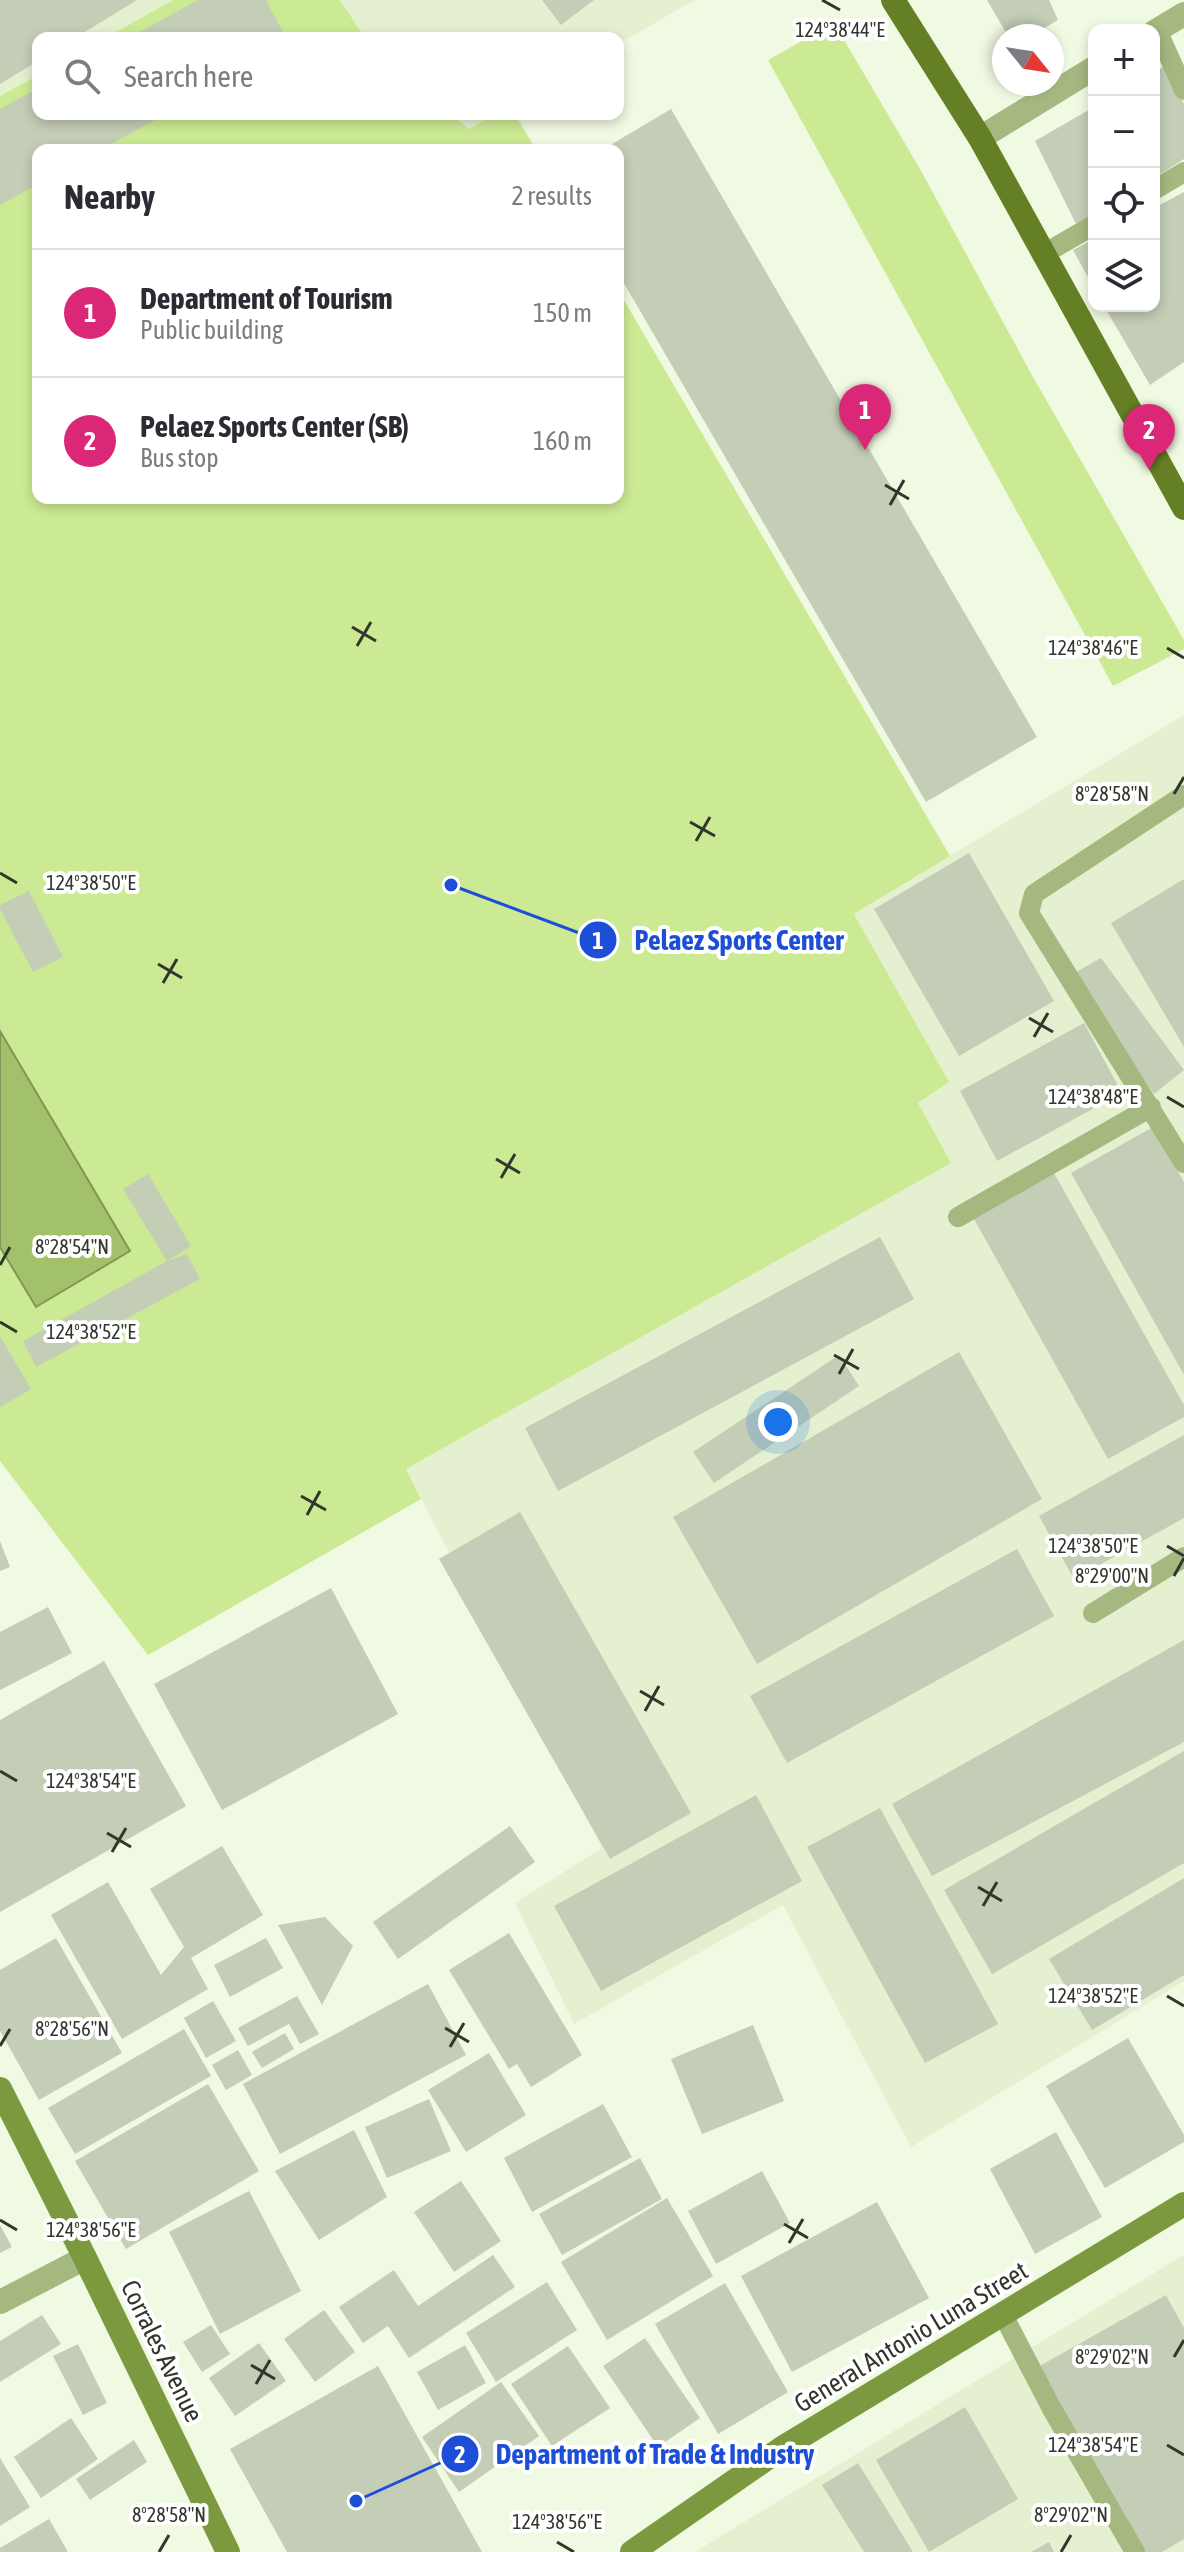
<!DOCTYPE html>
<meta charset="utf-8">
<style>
body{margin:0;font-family:"Asap Condensed",sans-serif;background:#f2f2f3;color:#2b2b33}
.controls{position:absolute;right:24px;top:24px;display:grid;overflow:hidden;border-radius:16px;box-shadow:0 4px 12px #0003}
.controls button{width:72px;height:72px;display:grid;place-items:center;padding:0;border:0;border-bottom:2px solid #e1e1e2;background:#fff;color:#2b2b33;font:40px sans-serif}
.compass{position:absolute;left:992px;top:24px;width:72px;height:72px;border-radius:50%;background:#fff;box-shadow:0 4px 12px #0003;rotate:120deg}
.you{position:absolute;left:778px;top:1422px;width:28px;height:28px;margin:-20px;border:6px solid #fff;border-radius:50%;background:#1a73e8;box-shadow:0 0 0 12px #1a73e833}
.badge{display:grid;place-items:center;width:52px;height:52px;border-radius:50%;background:#db2777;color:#fff;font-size:26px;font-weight:700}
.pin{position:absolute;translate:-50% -66px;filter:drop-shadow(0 2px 4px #0008)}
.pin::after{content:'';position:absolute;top:42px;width:28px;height:24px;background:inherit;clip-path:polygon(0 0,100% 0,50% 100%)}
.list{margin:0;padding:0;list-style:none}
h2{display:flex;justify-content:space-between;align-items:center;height:104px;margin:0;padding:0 32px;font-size:34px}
h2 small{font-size:26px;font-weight:400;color:#7c7c81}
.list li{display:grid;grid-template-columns:52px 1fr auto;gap:24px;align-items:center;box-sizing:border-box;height:128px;padding:0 32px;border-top:2px solid #e1e1e2}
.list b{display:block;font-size:30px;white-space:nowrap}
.list p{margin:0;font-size:26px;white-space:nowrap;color:#7c7c81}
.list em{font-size:26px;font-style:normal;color:#7c7c81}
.icon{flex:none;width:44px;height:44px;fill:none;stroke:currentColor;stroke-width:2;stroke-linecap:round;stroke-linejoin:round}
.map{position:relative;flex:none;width:1184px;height:2552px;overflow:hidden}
.search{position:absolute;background:#fff;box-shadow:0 4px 12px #0003;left:32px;top:32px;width:592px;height:88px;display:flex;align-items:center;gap:20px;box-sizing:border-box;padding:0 28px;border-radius:16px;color:#7c7c81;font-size:30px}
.panel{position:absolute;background:#fff;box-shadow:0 4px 12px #0003;left:32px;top:144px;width:592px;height:360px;border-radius:16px}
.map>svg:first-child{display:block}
.built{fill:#e4f0d0}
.green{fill:#ccea94}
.water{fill:#a3c06a;stroke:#819758;stroke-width:2}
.building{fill:#c4cdb6}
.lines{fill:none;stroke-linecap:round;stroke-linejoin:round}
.lane{stroke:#a4b880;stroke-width:20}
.street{stroke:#a4b880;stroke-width:24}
.secondary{stroke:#7d9940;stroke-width:24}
.primary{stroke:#658024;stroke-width:24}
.ticks{fill:none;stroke:#33362d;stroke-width:3}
.labels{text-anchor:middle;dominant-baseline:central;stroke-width:8;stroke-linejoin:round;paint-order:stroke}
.street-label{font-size:26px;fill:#33362d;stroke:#fff}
.ticks-label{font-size:20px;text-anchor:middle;fill:#33362d;stroke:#fff;stroke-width:8;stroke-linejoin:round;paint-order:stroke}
.leader{fill:none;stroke:#1d4ed8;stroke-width:3}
.callout-dot{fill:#1d4ed8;stroke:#fff;stroke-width:3}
.mark-label{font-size:24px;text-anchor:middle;font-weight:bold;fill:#fff}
.callout-label{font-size:28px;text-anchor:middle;font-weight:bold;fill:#1d4ed8;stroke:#fff;stroke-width:8;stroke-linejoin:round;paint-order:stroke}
</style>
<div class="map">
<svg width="1184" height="2552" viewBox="0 0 1184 2552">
<rect width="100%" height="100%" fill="#f0f9e1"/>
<path class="built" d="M0 0H173L105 38H38V75L0 96Z
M340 0H695L618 44V38H365Z
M451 114H495L469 129Z
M1184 715V1981L911 2147 783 1905 574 2024 515 1903 602 1848 406 1469 950 1163 918 1103 949 1082 854 914Z
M1184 2255V2552H695Z"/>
<path class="green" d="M173 0H340L365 38H105Z
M834 23 920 169 1033 377 1184 640V649L1113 686 768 60Z
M38 75V114H451L469 129 495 114H515L536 150H38V498H618V290L950 856 854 914 949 1082 918 1103 951 1163 406 1469 421 1499 148 1655 0 1461V96Z"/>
<path class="water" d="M0 1031 130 1251 36 1307 0 1247Z"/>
<path class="building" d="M0 0H137L75 38H38V61L0 84Z
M198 0H266L286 38H129Z
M542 0H594L561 25Z
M987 0H1049L1058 20 1031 36H1008Z
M1165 66 1184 104V159L1154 178V72Z
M38 88V114H166L100 150H38V184L0 205V109Z
M1094 107V218L1078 228 1035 141Z
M671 109 1037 737 926 802 618 273V150H602Z
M1184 192V362L1150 385 1104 306H1154V208Z
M1094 239V288L1073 250Z
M969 853 1054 1001 959 1056 874 909Z
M1184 879V1047L1111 923Z
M29 891 63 957 33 972 0 909V905Z
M1101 958 1184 1070 1154 1094 1071 975Z
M1084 1023 1122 1093 997 1161 960 1091Z
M1153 1127 1184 1182V1375L1071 1173Z
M1054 1173 1184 1405V1417L1108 1459 974 1219Z
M148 1174 191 1246 167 1261 187 1254 200 1279 36 1367 23 1341 167 1261 123 1189Z
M880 1237 914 1299 558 1491 525 1428Z
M0 1336 31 1389 0 1407Z
M959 1352 1042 1499 757 1664 673 1517Z
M839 1355 859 1386 714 1483 693 1452Z
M1184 1435V1518L1074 1579 1039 1516Z
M520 1512 691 1813 610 1859 439 1559Z
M0 1541 10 1567 0 1571Z
M1017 1549 1054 1616 787 1763 750 1696Z
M331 1588 398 1714 222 1810 154 1684Z
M48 1607 72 1653 0 1690V1632Z
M1184 1640V1742L932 1876 892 1804Z
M104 1661 186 1806 0 1912V1720Z
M1184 1751V1863L992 1974 944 1890Z
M756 1795 802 1881 601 1991 554 1906Z
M880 1808 998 2024 925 2063 807 1847Z
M510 1826 535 1862 398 1959 373 1922Z
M222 1846 263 1915 191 1958 208 1989 122 2039 51 1915 108 1882 161 1975 184 1947 150 1889Z
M1184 1878V1975L1092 2030 1049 1959Z
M325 1917 353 1946 322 2005 278 1925Z
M509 1933 582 2055 531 2087 517 2064 509 2069 449 1970Z
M56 1938 122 2053 39 2100 0 2031V1970Z
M266 1938 283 1968 230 1997 214 1965Z
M428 1984 466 2055 280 2154 243 2084Z
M297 1996 319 2034 300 2044 289 2024 248 2046 238 2028Z
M213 2001 236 2041 206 2058 184 2018Z
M753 2025 784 2101 702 2134 671 2059Z
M184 2029 211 2076 75 2154 48 2108Z
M285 2033 294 2049 262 2068 252 2052Z
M1128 2038 1184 2135V2142L1105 2188 1046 2086Z
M238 2050 252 2075 226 2090 212 2065Z
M489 2053 526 2115 466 2152 428 2090Z
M208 2084 259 2171 126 2249 75 2161Z
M429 2099 451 2151 387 2178 365 2127Z
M603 2104 632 2157 532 2212 504 2158Z
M354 2130 387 2197 319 2240 275 2171Z
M1056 2132 1102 2217 1035 2254 990 2169Z
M640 2158 662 2199 562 2255 539 2214Z
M762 2171 790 2223 716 2264 688 2211Z
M461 2181 501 2241 454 2272 414 2212Z
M249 2191 301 2291 220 2334 169 2232Z
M667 2198 713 2276 607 2340 561 2262Z
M877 2202 929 2298 792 2372 741 2276Z
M0 2225 12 2247 0 2253Z
M493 2255 515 2287 409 2358 388 2326 363 2343 339 2307 394 2270 418 2306Z
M547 2282 577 2330 496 2382 466 2333Z
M725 2283 788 2392 718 2434 655 2324Z
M1166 2295 1184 2328V2539L1162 2552H1138L1036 2368Z
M324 2310 355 2352 315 2382 284 2339Z
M42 2315 61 2344 0 2382V2341Z
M211 2325 230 2354 202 2372 183 2342Z
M645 2338 700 2418 658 2447 603 2366Z
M259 2343 286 2381 235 2416 209 2378Z
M78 2344 107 2403 83 2415 53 2356Z
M465 2345 486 2383 438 2410 417 2372Z
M568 2346 610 2408 552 2446 511 2384Z
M378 2366 482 2552H287L230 2449Z
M501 2382 539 2436 459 2492 422 2437Z
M965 2407 1018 2499 929 2552 876 2460Z
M71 2418 98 2459 41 2498 14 2457Z
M134 2440 147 2462 90 2500 76 2479Z
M0 2458 30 2507 0 2526Z
M858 2463 913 2552H864L822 2485Z
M49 2519 68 2552H0V2548Z
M1049 2542 1054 2552H1031Z"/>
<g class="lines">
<path class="lane" d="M1157 30 1184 90
M1154 190 1184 172
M1042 255 1094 225
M1184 795 1034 894 1029 913 1184 1163
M958 1217 1151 1107
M1093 1613 1184 1557
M1002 2313 1052 2409 1135 2552"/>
<path class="street" d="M1154 32 1184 14
M980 138 1094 68
M0 2302 85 2258"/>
<path class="secondary" d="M0 2089 85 2258 228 2552
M632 2552 782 2448 1184 2204"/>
<path class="primary" d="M893 0 980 138 1184 508"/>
</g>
<path class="ticks" d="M822 0 840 10M885 485 909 499M890 505 904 480M352 627 376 641M357 646 371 622M1167 648 1184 658M1174 794 1184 777M690 822 715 836M696 841 710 817M0 873 17 883M158 964 182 978M163 983 177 959M1029 1018 1053 1032M1034 1037 1048 1013M1167 1097 1184 1107M496 1159 520 1173M501 1178 515 1154M0 1265 10 1247M0 1322 17 1332M834 1355 859 1369M839 1374 853 1349M301 1496 326 1510M307 1515 320 1491M1167 1546 1184 1556M1174 1576 1184 1558M640 1691 664 1705M645 1711 659 1686M0 1771 17 1781M107 1833 131 1847M112 1852 126 1828M978 1887 1002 1901M983 1906 997 1882M1167 1996 1184 2006M445 2028 469 2042M0 2046 10 2029M450 2047 464 2023M0 2220 17 2230M784 2224 808 2238M789 2243 803 2219M1174 2357 1184 2340M251 2365 275 2379M256 2384 270 2360M1167 2445 1184 2455M557 2542 574 2552M159 2552 169 2535M1061 2552 1071 2535"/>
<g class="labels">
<g class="street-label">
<text transform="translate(911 2337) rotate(-31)">General Antonio Luna Street</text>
<text transform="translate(162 2351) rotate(64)">Corrales Avenue</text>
</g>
</g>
<g class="ticks-label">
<text x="840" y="37">124°38'44"E</text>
<text x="1093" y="655">124°38'46"E</text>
<text x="1112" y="801">8°28'58"N</text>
<text x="91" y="890">124°38'50"E</text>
<text x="1093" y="1104">124°38'48"E</text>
<text x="72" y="1254">8°28'54"N</text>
<text x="91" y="1339">124°38'52"E</text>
<text x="1093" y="1553">124°38'50"E</text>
<text x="1112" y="1583">8°29'00"N</text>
<text x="91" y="1788">124°38'54"E</text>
<text x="1093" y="2003">124°38'52"E</text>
<text x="72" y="2036">8°28'56"N</text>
<text x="91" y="2237">124°38'56"E</text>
<text x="1112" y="2364">8°29'02"N</text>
<text x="1093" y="2452">124°38'54"E</text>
<text x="169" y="2522">8°28'58"N</text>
<text x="1071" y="2522">8°29'02"N</text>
<text x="557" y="2529">124°38'56"E</text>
</g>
<path class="leader" d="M451 885L598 940M356 2501L460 2454"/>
<g class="callout-dot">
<circle cx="451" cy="885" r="8"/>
<circle cx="356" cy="2501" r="8"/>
<circle cx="598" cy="940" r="20"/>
<circle cx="460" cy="2454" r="20"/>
</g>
<g class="mark-label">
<text x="598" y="949">1</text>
<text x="460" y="2463">2</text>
</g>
<g class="callout-label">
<text x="739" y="950">Pelaez Sports Center</text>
<text x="655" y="2464">Department of Trade &amp; Industry</text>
</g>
</svg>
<div class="controls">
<button>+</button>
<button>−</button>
<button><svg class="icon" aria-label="locate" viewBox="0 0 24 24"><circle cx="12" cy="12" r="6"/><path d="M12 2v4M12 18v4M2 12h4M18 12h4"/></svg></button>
<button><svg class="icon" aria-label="layers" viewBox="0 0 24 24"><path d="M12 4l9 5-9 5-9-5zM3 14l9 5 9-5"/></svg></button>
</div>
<svg class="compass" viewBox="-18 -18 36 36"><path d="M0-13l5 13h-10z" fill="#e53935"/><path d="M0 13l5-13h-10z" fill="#7c7c81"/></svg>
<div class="you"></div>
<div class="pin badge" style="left:865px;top:450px">1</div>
<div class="pin badge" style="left:1149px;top:470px">2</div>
<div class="search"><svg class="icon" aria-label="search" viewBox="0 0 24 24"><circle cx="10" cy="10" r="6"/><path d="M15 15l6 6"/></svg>Search here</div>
<section class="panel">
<h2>Nearby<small>2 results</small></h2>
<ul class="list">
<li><span class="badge">1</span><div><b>Department of Tourism</b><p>Public building</p></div><em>150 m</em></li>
<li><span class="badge">2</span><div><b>Pelaez Sports Center (SB)</b><p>Bus stop</p></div><em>160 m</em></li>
</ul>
</section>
</div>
